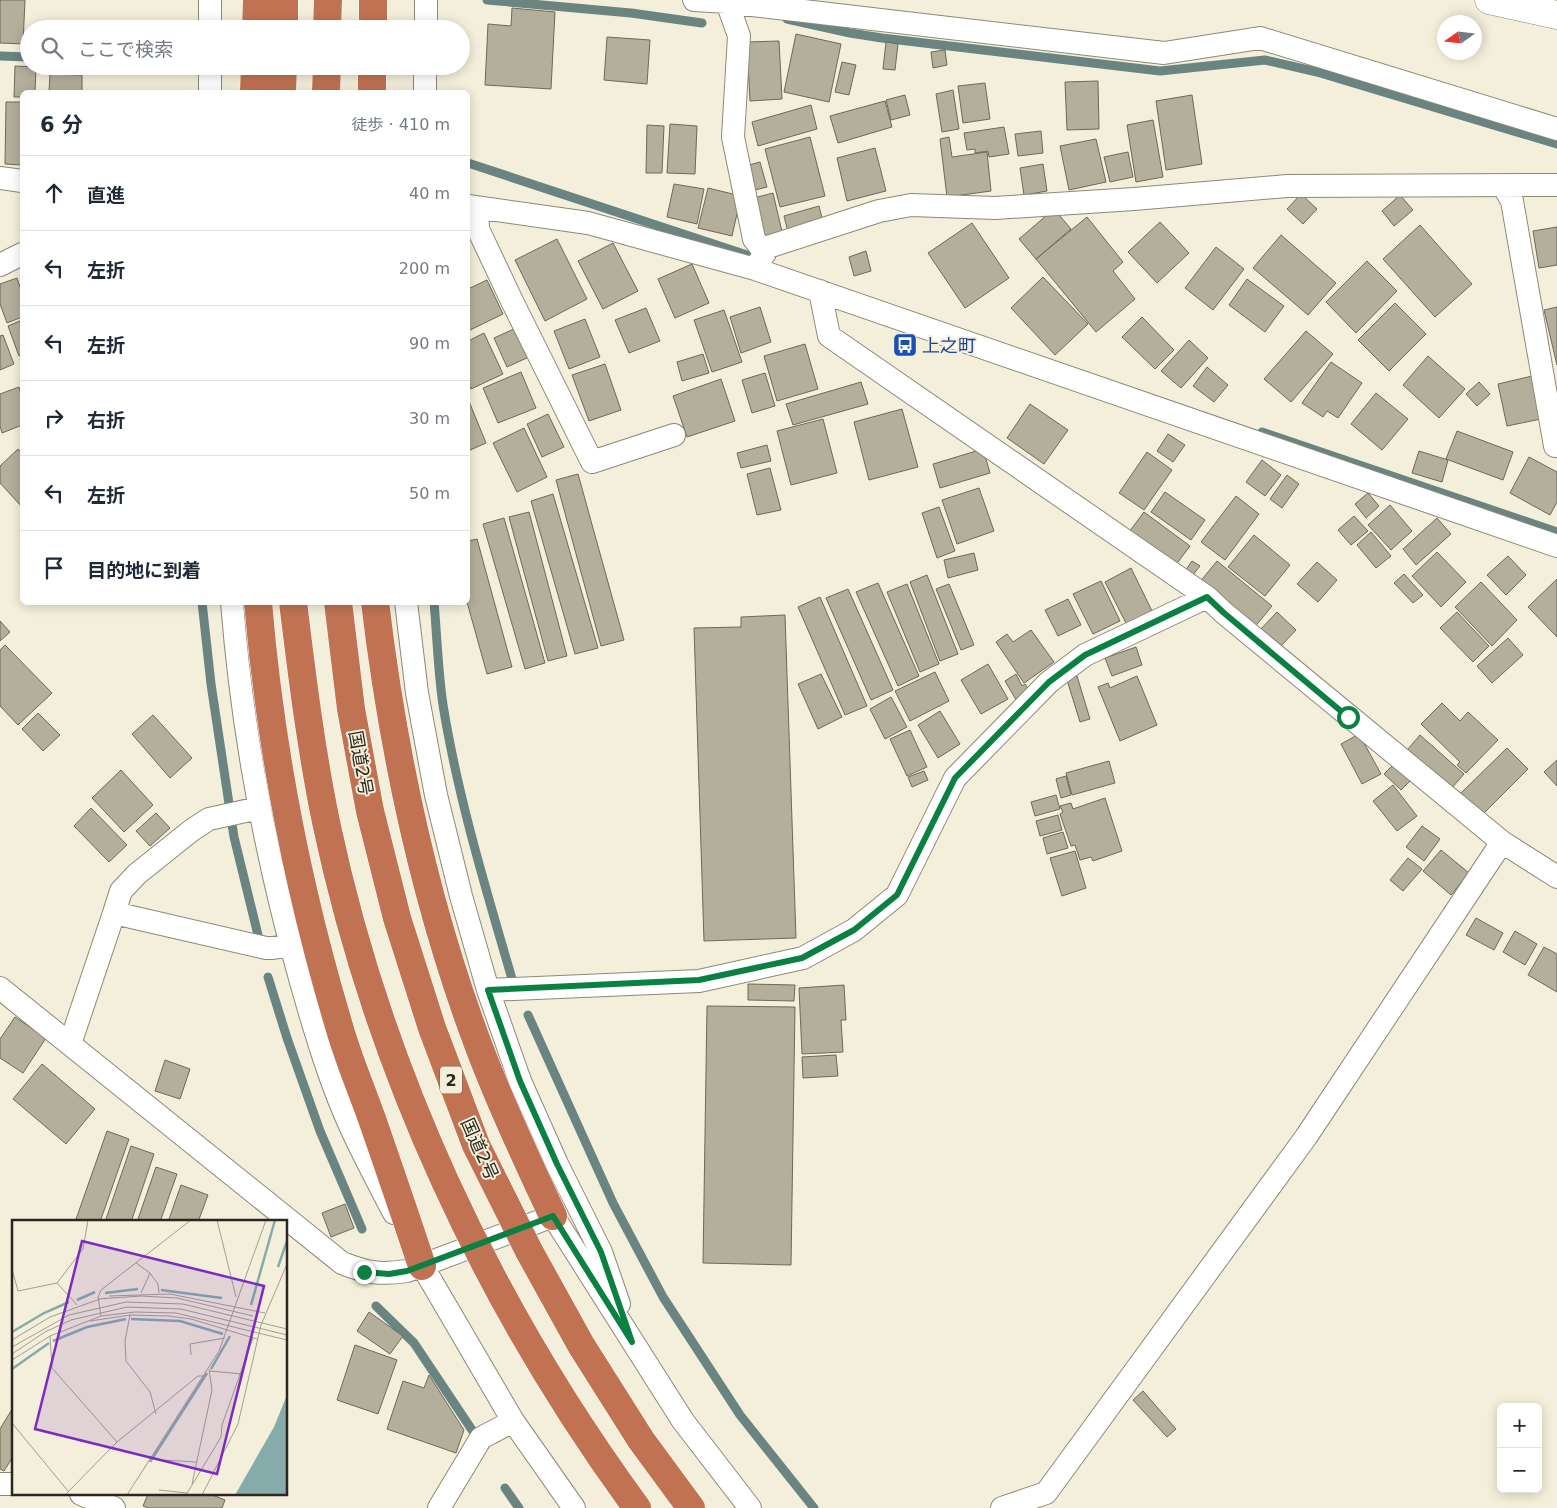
<!DOCTYPE html>
<html lang="ja">
<meta charset="utf-8">
<style>
body{margin:0;font-family:"DejaVu Sans","Noto Sans JP",sans-serif;background:#f6f6f7;color:#1f2937}
.controls{position:absolute;right:15px;bottom:15px;display:grid;overflow:hidden;border-radius:8px;box-shadow:0 2px 12px #0003}
.controls button{width:45px;height:45px;display:grid;place-items:center;padding:0;border:0;border-bottom:1px solid #e0e1e3;background:#fff;color:#1f2937;font:25px sans-serif}
.compass{position:absolute;left:1437px;top:15px;width:45px;height:45px;border-radius:50%;background:#fff;box-shadow:0 2px 12px #0003;rotate:256deg}
.stop{position:absolute;width:15px;height:15px;margin:-11px;border:4px solid #0b8043;border-radius:50%;background:#fff}
.stop.end{background:#0b8043;border-color:#fff;box-shadow:0 1px 5px #0008}
.list{margin:0;padding:0;list-style:none}
h2{display:flex;justify-content:space-between;align-items:center;height:65px;margin:0;padding:0 20px;font-size:21px}
h2 small{font-size:16px;font-weight:400;color:#747a83}
.list li{display:grid;grid-template-columns:32px 1fr auto;gap:15px;align-items:center;box-sizing:border-box;height:75px;padding:0 20px;border-top:1px solid #e0e1e3}
.list b{display:block;font-size:19px;white-space:nowrap}
.list em{font-size:16px;font-style:normal;color:#747a83}
.icon{flex:none;width:28px;height:28px;fill:none;stroke:currentColor;stroke-width:2;stroke-linecap:round;stroke-linejoin:round}
.map{position:relative;flex:none;width:1557px;height:1508px;overflow:hidden}
.search{position:absolute;background:#fff;box-shadow:0 2px 12px #0003;left:20px;top:20px;width:450px;height:55px;display:flex;align-items:center;gap:12px;box-sizing:border-box;padding:0 18px;border-radius:28px;color:#747a83;font-size:19px}
.panel{position:absolute;background:#fff;box-shadow:0 2px 12px #0003;left:20px;top:90px;width:450px;height:515px;border-radius:8px}
.map>svg:first-child{display:block}
.lines{fill:none;stroke-linecap:round;stroke-linejoin:round}
.stream{stroke:#698481;stroke-width:9}
.building{fill:#b3af9b;stroke:#6d6957}
.street-casing{stroke:#8d8976;stroke-width:24}
.secondary-casing{stroke:#8d8976;stroke-width:29}
.highway-casing{stroke:#fff;stroke-width:29}
.street{stroke:#fff;stroke-width:22}
.secondary{stroke:#fff;stroke-width:28}
.highway{stroke:#c17252;stroke-width:28}
.highway-bridge-casing{stroke:#fff;stroke-width:29;stroke-linecap:butt}
.highway-bridge{stroke:#c17252;stroke-width:28}
.route{stroke:#0b8043;stroke-width:6}
.labels{text-anchor:middle;dominant-baseline:central;stroke-width:4;stroke-linejoin:round;paint-order:stroke}
.shield{fill:#f4efda;stroke:#666358;stroke-width:1}
.shield-label{font-size:16px;font-weight:bold;fill:#292720}
.transit-label{font-size:18px;fill:#164399;stroke:#f4efda;text-anchor:start}
.street-label{font-size:18px;fill:#292720;stroke:#f4efda}
.inset-river{fill:none;stroke:#85acab;stroke-width:2.5}
.inset-road{fill:none;stroke:#a39f90;stroke-width:1}
.view{fill:#7b2cbf;fill-opacity:0.15;stroke:#7b2cbf;stroke-width:2.5}
.inset-edge{fill:none;stroke:#292720;stroke-width:2.5}
</style>
<div class="map">
<svg width="1557" height="1508" viewBox="0 0 1557 1508">
<rect width="100%" height="100%" fill="#f4efda"/>
<g class="lines">
<path class="stream" d="M487 0 631 13 702 23
M787 19 850 33 882 38 1160 71 1265 60 1317 72 1557 144
M0 56 29 57
M468 163 753 257
M1262 432 1557 532
M202 602 211 684 234 837 258 935
M434 602C437 636 438 671 443 705 458 798 486 889 512 979
M268 977 287 1038 320 1131 362 1229
M528 1015 613 1203 663 1297 740 1415 814 1508
M376 1306 414 1343 472 1430
M505 1488 519 1508"/>
</g>
<path class="building" d="M0 0H25L23 44 0 43Z
M512 8 555 12 551 89 485 85 488 24 511 26Z
M796 34 841 44 829 102 784 92Z
M607 37 650 40 647 84 604 80Z
M779 41 782 99 750 101 747 42Z
M886 42 898 44 895 70 883 69Z
M945 50 947 65 933 68 931 52Z
M842 62 856 65 849 95 835 92Z
M15 66 36 67 35 92H22V97H14Z
M50 74 82 75V92H49Z
M1098 81 1099 129 1067 130 1065 82Z
M985 83 990 119 963 123 958 86Z
M953 90 959 129 942 132 936 94Z
M905 95 910 115 891 120 886 100Z
M1192 95 1202 164 1166 170 1156 101Z
M885 101 892 127 838 143 830 116Z
M6 102H22V165L5 164Z
M811 105 817 129 758 146 752 122Z
M1153 120 1163 177 1136 182 1127 125Z
M670 124 697 126 695 174 667 173Z
M647 125 664 126 662 173H646Z
M1004 127 1009 154 989 157 988 151 975 153V149L967 150 964 133Z
M1041 131 1043 153 1018 156 1015 134Z
M810 137 825 196 780 207 765 149Z
M949 137 952 157 987 152 991 191 947 197 940 139Z
M1096 139 1106 182 1069 190 1060 146Z
M875 148 886 191 847 201 837 158Z
M1128 152 1133 177 1110 182 1104 157Z
M760 162 767 187 751 191 745 166Z
M1043 164 1047 191 1024 195 1020 168Z
M674 184 704 189 697 224 667 217Z
M708 188 741 196 732 236 698 228Z
M773 193 783 236 764 240 754 198Z
M1301 194 1317 209 1303 224 1287 209Z
M1400 195 1413 210 1394 226 1382 211Z
M819 206 823 222 788 232 784 216Z
M1054 209 1071 229 1036 259 1019 239Z
M1087 217 1123 262 1113 271 1135 299 1096 332 1036 259Z
M1160 222 1189 253 1157 283 1128 252Z
M972 223 1009 278 965 308 928 253Z
M1420 225 1472 284 1435 317 1383 259Z
M1557 227V265L1539 268 1533 231Z
M1281 235 1336 283 1308 315 1253 268Z
M557 239 587 299 545 321 515 260Z
M613 243 638 291 603 309 578 261Z
M1216 247 1244 269 1213 310 1185 288Z
M866 251 871 271 854 276 849 257Z
M1367 261 1397 291 1356 333 1326 302Z
M692 264 709 303 675 318 658 279Z
M1043 277 1088 324 1055 355 1011 308Z
M17 278 22 293V317L7 323 0 304V284Z
M1247 279 1284 306 1265 332 1229 305Z
M487 280 503 314 468 331V289Z
M1395 303 1426 334 1389 371 1358 340Z
M760 307 771 342 741 353 730 317Z
M1557 307V365L1544 310Z
M646 308 660 341 629 353 615 320Z
M724 310 742 362 712 372 694 320Z
M1142 317 1174 350 1155 369 1122 337Z
M585 319 600 357 569 369 554 331Z
M22 320V354L19 356 8 326Z
M516 328 529 357 507 367 494 338Z
M1306 331 1333 354 1291 402 1264 379Z
M484 333 503 374 471 389 468 382V341Z
M3 335 14 364 0 370V336Z
M1189 340 1208 358 1181 388 1161 371Z
M805 344 818 389 777 401 764 356Z
M703 354 709 373 682 381 677 362Z
M1428 356 1465 389 1439 418 1403 385Z
M1331 362 1362 383 1338 418 1327 411 1323 417 1302 403Z
M605 364 621 410 589 421 572 375Z
M1207 367 1228 385 1214 402 1193 386Z
M521 372 536 408 498 423 483 388Z
M765 373 775 406 752 413 742 380Z
M1532 376 1541 419 1507 426 1498 384Z
M721 379 735 421 687 437 673 396Z
M861 382 868 404 793 425 786 404Z
M1479 382 1490 394 1477 406 1466 394Z
M19 387 22 397V425L2 433 0 426V394Z
M1376 393 1408 419 1382 450 1351 424Z
M468 399 486 443 468 451Z
M1030 404 1068 430 1044 464 1007 438Z
M902 409 918 467 869 480 854 422Z
M548 414 564 447 542 457 527 424Z
M823 419 837 473 791 485 777 431Z
M524 428 547 477 517 492 493 443Z
M1457 431 1513 452 1503 480 1446 459Z
M1168 434 1185 445 1173 462 1157 451Z
M767 445 771 461 741 468 737 453Z
M18 449 22 454V507L0 483V466Z
M983 449 990 473 940 488 933 464Z
M1419 451 1448 460 1442 482 1412 473Z
M1147 452 1172 470 1144 510 1119 493Z
M1529 457 1557 472V502L1550 515 1510 493Z
M1262 460 1281 475 1265 496 1246 482Z
M770 468 781 510 757 515 747 474Z
M578 474 624 640 601 646 556 480Z
M1287 475 1299 484 1282 508 1270 499Z
M979 488 994 531 957 544 942 500Z
M1165 492 1205 520 1191 540 1151 512Z
M1368 493 1379 506 1366 518 1355 504Z
M553 494 598 648 575 654 531 501Z
M1236 496 1259 514 1225 560 1201 542Z
M1390 505 1412 531 1391 550 1368 525Z
M939 507 955 551 937 558 922 513Z
M529 512 567 656 548 661 509 517Z
M1144 512 1190 546 1175 566 1129 532Z
M1354 516 1368 531 1351 545 1338 530Z
M504 518 545 663 525 669 483 524Z
M1437 518 1451 534 1416 565 1403 549Z
M1371 532 1391 556 1376 568 1357 545Z
M1254 535 1290 565 1265 596 1228 567Z
M477 539 512 667 487 674 467 602 468 541Z
M1437 552 1466 582 1441 607 1412 576Z
M974 553 978 570 948 578 944 560Z
M1508 556 1526 575 1506 595 1487 575Z
M1192 561 1200 566 1192 576 1185 571Z
M1217 561 1272 606 1253 629 1199 583Z
M1317 562 1337 580 1318 602 1297 584Z
M1131 568 1152 611 1127 625 1105 582Z
M1404 574 1423 595 1413 603 1394 583Z
M927 575 958 654 940 661 910 582Z
M1557 579V637L1528 607Z
M1101 581 1120 621 1093 634 1073 594Z
M1481 582 1517 620 1492 646 1455 607Z
M878 583 919 676 898 686 856 592Z
M907 584 939 664 920 672 887 592Z
M949 584 974 645 961 650 936 589Z
M848 589 893 690 871 700 826 598Z
M820 597 867 706 845 715 798 607Z
M1068 599 1081 625 1058 636 1045 610Z
M1277 612 1296 630 1279 648 1260 630Z
M1457 612 1489 646 1473 662 1440 628Z
M785 615 796 938 704 941 694 628 741 627V617Z
M0 621 10 632 0 641Z
M1031 630 1054 662 1024 683 996 642 1007 634 1013 642Z
M1508 638 1523 655 1492 683 1477 666Z
M5 645 52 693 18 725 0 706V650Z
M1136 647 1142 665 1112 676 1105 658Z
M988 664 1008 699 981 714 961 680Z
M935 672 949 701 910 721 895 691Z
M821 674 842 717 818 729 798 684Z
M1016 674 1022 686 1025 684 1032 695 1018 703 1005 681Z
M1077 676 1090 719 1080 722 1067 680Z
M1137 676 1157 725 1120 741 1098 687 1108 683 1110 688Z
M891 697 907 727 885 739 870 709Z
M1442 703 1460 721 1468 712 1498 740 1466 773 1457 765 1460 762 1421 724Z
M940 711 960 744 938 758 918 725Z
M38 713 60 735 43 751 22 729Z
M153 715 192 758 170 778 132 734Z
M910 730 927 767 907 776 890 739Z
M1359 734 1381 774 1362 784 1341 744Z
M1420 735 1464 774 1451 789 1407 750Z
M1507 748 1528 769 1482 815 1461 793Z
M1557 760V786L1544 772Z
M1109 761 1115 783 1072 795 1066 773Z
M1394 764 1411 780 1401 790 1384 774Z
M121 770 153 805 124 832 92 798Z
M924 771 928 780 912 787 908 777Z
M1066 776 1071 795 1061 798 1056 779Z
M1393 785 1417 816 1397 831 1373 801Z
M1056 795 1060 809 1035 816 1031 802Z
M1105 798 1122 851 1093 861 1091 857 1080 860 1075 845 1071 846 1060 814 1063 812 1060 806 1071 803 1073 809Z
M91 808 127 845 109 862 74 826Z
M156 813 170 828 150 846 136 831Z
M1058 815 1062 830 1040 836 1036 821Z
M1422 826 1440 839 1424 861 1406 847Z
M1063 832 1068 848 1047 854 1043 838Z
M1441 850 1469 873 1451 895 1423 871Z
M1075 851 1086 888 1062 896 1050 858Z
M1408 858 1422 869 1403 891 1390 880Z
M1476 918 1503 933 1494 950 1466 935Z
M1515 931 1537 944 1525 965 1503 952Z
M1544 947 1557 954V992L1528 975Z
M748 984 795 985 794 1001 748 1000Z
M844 985 846 1020H841L843 1052 802 1054 799 988Z
M707 1006 795 1007 791 1265 703 1263Z
M15 1017 46 1038 23 1073 0 1058V1039Z
M836 1055 838 1076 803 1078 802 1057Z
M165 1060 190 1069 180 1099 155 1091Z
M42 1064 95 1109 66 1144 13 1099Z
M107 1131 129 1139 100 1222H75Z
M131 1146 154 1154 131 1222H105Z
M156 1167 177 1174 160 1222H137Z
M181 1185 208 1195 198 1222H168Z
M345 1204 354 1228 331 1237 322 1213Z
M369 1312 403 1336 390 1354 357 1331Z
M355 1345 397 1360 378 1414 337 1400Z
M429 1375 464 1430 456 1453 387 1429 403 1381 424 1388Z
M1143 1391 1176 1429 1167 1437 1133 1400Z
M14 1406V1455L4 1471 0 1469V1429Z
M148 1494H210L225 1500 222 1508H148L143 1506Z"/>
<g class="lines">
<defs>
<path id="street" d="M694 0 727 2 1164 53 1260 38 1557 129
M727 2 739 36 733 137 754 239 765 253
M210 29V0
M426 29V0
M210 92V66
M425 92V66
M0 178 22 181
M1503 185 1512 201 1555 446
M468 206 588 223 755 269 1557 546
M477 207 478 229 511 299 592 462 674 435
M0 265 22 254
M755 269 768 247 879 211 911 205 995 208 1134 199 1287 186 1557 185
M820 291 829 336 1207 597 1224 613 1502 842 1557 877
M232 602C242 731 266 858 301 982 315 1031 331 1086 353 1132 366 1160 380 1186 394 1213
M406 602 417 693 436 795 461 896 488 990 520 1081 557 1164 601 1252 619 1304
M114 913 121 891 137 874 192 830 209 819 259 808
M0 988 342 1263C367 1273 380 1275 407 1271L553 1216 683 1421 750 1508
M488 990 699 981 803 958 854 930 897 895 955 778 1049 682 1085 655 1207 597
M70 1044 114 913 266 948H273L290 945
M416 1255 513 1421 574 1508
M0 1484H14
M81 1494 114 1508
M439 1508 481 1438 513 1421
M1002 1508 1046 1493 1306 1137 1502 842"/>
<path id="secondary" d="M1489 0 1557 15"/>
<path id="highway" d="M256 29 257 0
M284 29V0
M327 29 328 0
M373 29V0
M254 92 255 66
M282 92 283 66
M326 92 327 66
M372 92V66
M258 602C270 746 298 889 339 1026 348 1058 361 1088 372 1119 389 1168 406 1217 422 1266
M375 602C393 753 425 904 479 1047 501 1105 527 1160 553 1216"/>
</defs>
<use href="#street" class="street-casing"/>
<use href="#secondary" class="secondary-casing"/>
<use href="#highway" class="highway-casing"/>
<use href="#street" class="street"/>
<use href="#secondary" class="secondary"/>
<use href="#highway" class="highway"/>
<defs>
<path id="highway-bridge" d="M293 602C302 676 311 749 326 822 378 1069 488 1305 637 1508
M338 602 351 709 370 811 397 918 432 1028 476 1145 529 1251 581 1345 641 1440 691 1508"/>
</defs>
<use href="#highway-bridge" class="highway-bridge-casing"/>
<use href="#highway-bridge" class="highway-bridge"/>
</g>
<g class="lines">
<path class="route" d="M364 1272 389 1274 407 1271 553 1216 632 1342 601 1252 557 1164 520 1081 488 990 699 980 802 958 854 930 897 895 955 778 1049 682 1085 655 1207 597 1224 613 1348 717"/>
</g>
<defs>
<symbol id="bus-square" viewBox="-11 -11 22 22"><rect x="-9" y="-9" width="18" height="18" rx="4" fill="#1a4fb4" stroke="#f4efda"/><path d="M-5-6H5V4H4V6H2V4H-2V6H-4V4H-5ZM-3.5-4V0h7V-4ZM-3.5 1.2v1.5H-2V1.2ZM2 1.2v1.5H3.5V1.2Z" fill="#fff"/></symbol>
</defs>
<g fill-rule="evenodd">
<use href="#bus-square" x="891" y="331" width="28" height="28"/>
</g>
<g class="labels">
<rect class="shield" x="440" y="1066.5" width="22" height="27" rx="4"/>
<g class="shield-label">
<text x="451" y="1080">2</text>
</g>
<g class="transit-label">
<text x="922" y="345">上之町</text>
</g>
<g class="street-label">
<text transform="translate(361 763) rotate(80)">国道2号</text>
<text transform="translate(480 1149) rotate(66)">国道2号</text>
</g>
</g>
<g transform="translate(12 1220)">
<rect width="275" height="275" fill="#f4efda"/>
<path d="M275 175V275H223L262 207Z" fill="#85acab"/>
<path class="inset-river" d="M266 47 275 21M149 70 210 78M93 73 126 69M65 80 83 72M239 85 263 0M119 99 168 101 211 114M0 112 32 93 57 82M41 121 75 107 114 99M0 149 37 123M199 149 218 116M138 242 195 153"/>
<path class="inset-road" d="M205 0 224 77M124 43 138 53 129 73M0 49 6 71 45 63M138 53 146 64 147 73M97 76 158 74 253 93M86 79 129 76 165 78 241 96M65 85 45 63 71 29 76 0M118 95 113 121 114 141 138 172 144 194M89 96 123 92 164 93 275 120M78 101 118 95 156 96 179 99 245 119M38 116 40 148 105 222M0 120 38 97 88 79M0 127 57 95 114 82 171 84 275 109M0 134 33 112 59 100 115 87 169 89 275 115M179 135 178 124 213 118M0 140 38 116 89 96 86 77 89 70 179 0M198 151 230 154M0 203 56 271M151 240 184 242M180 264 200 170 197 149M147 270 175 273M53 275 105 222 186 156H192M115 275 207 131 254 0M174 275 209 217 210 205 241 118M190 275 226 204 249 105 275 44"/>
<path class="view" d="M70 21 252 66 205 254 23 209Z"/>
<rect width="275" height="275" class="inset-edge"/>
</g>
</svg>
<div class="controls">
<button>+</button>
<button>−</button>
</div>
<svg class="compass" viewBox="-18 -18 36 36"><path d="M0-13l5 13h-10z" fill="#e53935"/><path d="M0 13l5-13h-10z" fill="#747a83"/></svg>
<div class="stop" style="left:1348px;top:717px"></div>
<div class="stop end" style="left:364px;top:1272px"></div>
<div class="search"><svg class="icon" aria-label="search" viewBox="0 0 24 24"><circle cx="10" cy="10" r="6"/><path d="M15 15l6 6"/></svg>ここで検索</div>
<section class="panel">
<h2>6 分<small>徒歩 · 410 m</small></h2>
<ul class="list">
<li><svg class="icon" aria-label="ahead" viewBox="0 0 24 24"><path d="M12 20V5M6 11l6-6 6 6"/></svg><div><b>直進</b></div><em>40 m</em></li>
<li><svg class="icon" aria-label="left" viewBox="0 0 24 24"><path d="M17 20v-9H6M10 6l-5 5 5 5"/></svg><div><b>左折</b></div><em>200 m</em></li>
<li><svg class="icon" aria-label="left" viewBox="0 0 24 24"><path d="M17 20v-9H6M10 6l-5 5 5 5"/></svg><div><b>左折</b></div><em>90 m</em></li>
<li><svg class="icon" aria-label="right" viewBox="0 0 24 24"><path d="M7 20v-9h11M14 6l5 5-5 5"/></svg><div><b>右折</b></div><em>30 m</em></li>
<li><svg class="icon" aria-label="left" viewBox="0 0 24 24"><path d="M17 20v-9H6M10 6l-5 5 5 5"/></svg><div><b>左折</b></div><em>50 m</em></li>
<li><svg class="icon" aria-label="arrive" viewBox="0 0 24 24"><path d="M6 21V4h12l-3 4 3 4H6"/></svg><div><b>目的地に到着</b></div></li>
</ul>
</section>
</div>
